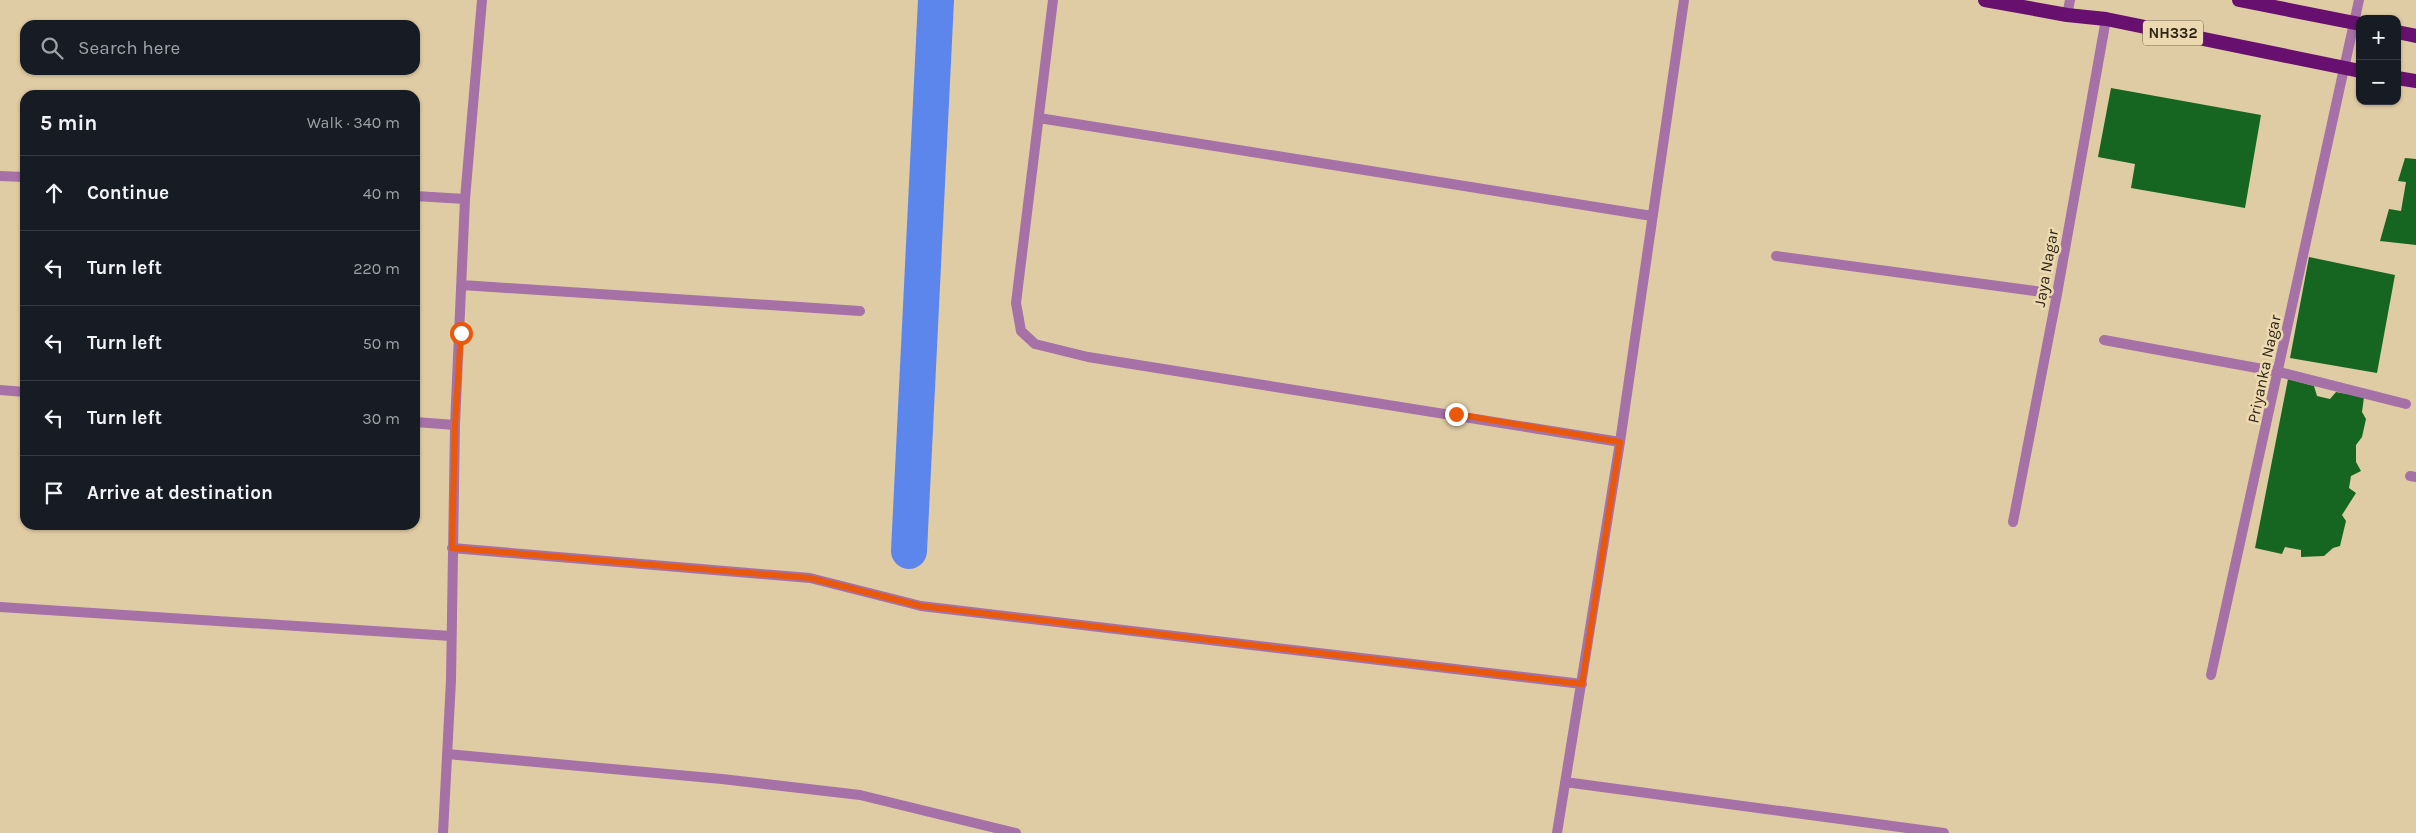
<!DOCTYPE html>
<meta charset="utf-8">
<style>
body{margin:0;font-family:Karla,sans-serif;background:#242831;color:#f1f3f6}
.controls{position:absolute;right:15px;top:15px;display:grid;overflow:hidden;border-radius:10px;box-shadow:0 1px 4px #0004}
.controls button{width:45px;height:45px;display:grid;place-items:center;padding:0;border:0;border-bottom:1px solid #363941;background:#171b24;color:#f1f3f6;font:25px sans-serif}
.stop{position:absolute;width:15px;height:15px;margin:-11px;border:4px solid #ea580c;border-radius:50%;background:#fff}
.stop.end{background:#ea580c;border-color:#fff;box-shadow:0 1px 5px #0008}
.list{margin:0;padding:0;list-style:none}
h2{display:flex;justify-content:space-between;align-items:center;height:65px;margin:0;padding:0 20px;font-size:21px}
h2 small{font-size:16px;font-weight:400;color:#9ea1a6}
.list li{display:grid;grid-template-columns:32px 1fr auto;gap:15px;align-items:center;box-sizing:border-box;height:75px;padding:0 20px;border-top:1px solid #363941}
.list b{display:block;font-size:19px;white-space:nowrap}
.list em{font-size:16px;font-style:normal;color:#9ea1a6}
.icon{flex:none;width:28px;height:28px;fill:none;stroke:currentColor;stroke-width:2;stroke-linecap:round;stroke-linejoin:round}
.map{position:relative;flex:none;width:2416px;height:833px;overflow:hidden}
.search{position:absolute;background:#171b24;box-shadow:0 1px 4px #0004;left:20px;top:20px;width:400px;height:55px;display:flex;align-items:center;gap:12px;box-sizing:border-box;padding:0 18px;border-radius:15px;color:#9ea1a6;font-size:19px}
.panel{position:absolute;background:#171b24;box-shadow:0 1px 4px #0004;left:20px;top:90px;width:400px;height:440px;border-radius:15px}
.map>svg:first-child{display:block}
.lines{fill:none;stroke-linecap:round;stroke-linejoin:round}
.canal{stroke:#5c86ec;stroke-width:36}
.building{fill:#166622}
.minor{stroke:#a571a7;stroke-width:10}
.trunk{stroke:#68106f;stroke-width:14}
.route{stroke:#ea580c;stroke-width:6}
.labels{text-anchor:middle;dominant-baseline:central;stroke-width:5;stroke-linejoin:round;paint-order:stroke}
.shield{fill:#edd9b1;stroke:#675c44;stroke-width:1}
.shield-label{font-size:15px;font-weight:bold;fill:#2d2616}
.street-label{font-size:16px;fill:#2d2616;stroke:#edd9b1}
</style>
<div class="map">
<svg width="2416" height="833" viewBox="0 0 2416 833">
<rect width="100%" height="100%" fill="#e0cca4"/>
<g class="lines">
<path class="canal" d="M909 551 936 0"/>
</g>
<path class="building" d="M2111 88 2261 115 2245 208 2131 188 2135 164 2098 157Z
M2405 158 2416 159V245L2380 241 2389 209 2401 211 2406 182 2398 181Z
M2309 257 2395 275 2377 373 2290 358Z
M2288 379 2314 386 2317 396 2330 399 2336 392 2364 397 2362 412 2366 419 2362 437 2356 445V462L2361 471 2351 476 2349 488 2356 493 2342 515 2346 521 2340 546 2333 548 2324 556 2301 557V550L2285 547 2282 554 2255 548Z"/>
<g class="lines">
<path class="minor" d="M1053 0 1016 303 1021 331 1035 344 1088 357 1620 442
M2067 15 2070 0
M1039 118 1652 216
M0 176 25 177
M415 196 465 199
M1776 256 2057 294
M462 285 860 311
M2104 340 2279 372 2406 404
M0 390 25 392
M415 422 455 425
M2410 476 2416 477
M2013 522 2057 294 2106 19
M452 548 810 578 921 606 1582 684
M0 607 451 636
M2211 675 2359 0
M447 754 722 779 860 795 1016 833
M1565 782 1944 833
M443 833 451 680 455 425 465 199 482 0
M1557 833 1620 442 1684 0"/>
<path class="trunk" d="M1985 0 2067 15 2106 19 2360 71
M2239 0 2360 24
M2397 32 2416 36
M2397 78 2416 81"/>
</g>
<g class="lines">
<path class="route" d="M461 333 455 425 452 548 810 578 921 606 1582 684 1620 442 1456 414"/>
</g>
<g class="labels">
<rect class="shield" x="2143" y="20.5" width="60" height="25" rx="4"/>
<g class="shield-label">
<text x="2173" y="33">NH332</text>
</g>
<g class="street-label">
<text transform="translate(2046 268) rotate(-80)">Jaya Nagar</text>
<text transform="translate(2264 369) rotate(-78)">Priyanka Nagar</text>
</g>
</g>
</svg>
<div class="controls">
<button>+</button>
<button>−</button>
</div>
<div class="stop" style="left:461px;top:333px"></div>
<div class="stop end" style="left:1456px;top:414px"></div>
<div class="search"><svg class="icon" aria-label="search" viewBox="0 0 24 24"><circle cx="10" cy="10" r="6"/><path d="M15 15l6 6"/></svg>Search here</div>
<section class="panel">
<h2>5 min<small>Walk · 340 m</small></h2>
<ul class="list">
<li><svg class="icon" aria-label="ahead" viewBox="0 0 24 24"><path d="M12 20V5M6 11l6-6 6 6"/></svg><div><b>Continue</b></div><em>40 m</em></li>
<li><svg class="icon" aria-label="left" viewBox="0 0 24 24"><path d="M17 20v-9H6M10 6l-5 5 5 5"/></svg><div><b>Turn left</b></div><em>220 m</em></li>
<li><svg class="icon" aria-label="left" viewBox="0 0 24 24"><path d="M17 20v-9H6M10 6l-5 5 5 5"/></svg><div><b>Turn left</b></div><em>50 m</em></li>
<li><svg class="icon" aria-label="left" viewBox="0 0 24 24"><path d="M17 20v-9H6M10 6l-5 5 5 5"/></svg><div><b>Turn left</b></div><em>30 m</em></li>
<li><svg class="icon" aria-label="arrive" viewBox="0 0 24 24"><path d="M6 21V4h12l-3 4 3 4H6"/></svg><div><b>Arrive at destination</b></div></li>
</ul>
</section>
</div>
